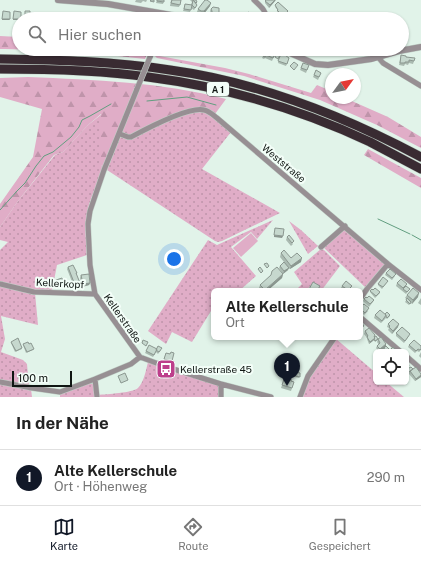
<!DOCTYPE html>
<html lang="de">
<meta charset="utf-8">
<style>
body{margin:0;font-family:"Public Sans",sans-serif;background:#f6f6f6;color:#222}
.controls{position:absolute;right:12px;bottom:12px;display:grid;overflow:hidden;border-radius:6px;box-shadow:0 1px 3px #0004}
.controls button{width:36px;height:36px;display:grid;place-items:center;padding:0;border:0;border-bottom:1px solid #e0e0e0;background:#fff;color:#222;font:20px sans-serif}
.compass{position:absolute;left:325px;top:68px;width:36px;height:36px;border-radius:50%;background:#fff;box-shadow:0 1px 3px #0004;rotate:57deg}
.scale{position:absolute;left:12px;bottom:10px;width:60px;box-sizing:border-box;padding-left:4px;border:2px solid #101613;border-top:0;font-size:11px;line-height:14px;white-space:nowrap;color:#101613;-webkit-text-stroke:3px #f3fef8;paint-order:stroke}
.you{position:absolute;left:174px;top:259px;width:14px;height:14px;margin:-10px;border:3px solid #fff;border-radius:50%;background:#1a73e8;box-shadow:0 0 0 6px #1a73e833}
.badge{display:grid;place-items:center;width:26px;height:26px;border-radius:50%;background:#111827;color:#fff;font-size:13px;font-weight:700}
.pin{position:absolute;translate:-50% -33px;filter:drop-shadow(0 1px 2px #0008)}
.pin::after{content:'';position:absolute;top:21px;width:14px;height:12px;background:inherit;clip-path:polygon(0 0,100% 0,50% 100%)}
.popup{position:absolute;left:211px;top:288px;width:152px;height:52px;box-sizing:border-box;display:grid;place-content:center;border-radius:6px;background:#fff;filter:drop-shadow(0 1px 3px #0005);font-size:13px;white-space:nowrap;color:#767676}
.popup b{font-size:15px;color:#222}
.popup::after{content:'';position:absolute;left:50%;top:100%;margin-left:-8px;border:8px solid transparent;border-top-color:#fff}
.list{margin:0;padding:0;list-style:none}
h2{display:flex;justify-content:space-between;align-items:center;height:52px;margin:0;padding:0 16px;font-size:17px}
h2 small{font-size:13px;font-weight:400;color:#767676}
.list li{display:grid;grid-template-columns:26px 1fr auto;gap:12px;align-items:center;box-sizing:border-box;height:56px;padding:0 16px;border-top:1px solid #e0e0e0}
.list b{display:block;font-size:15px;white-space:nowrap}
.list p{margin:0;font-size:13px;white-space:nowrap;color:#767676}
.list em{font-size:13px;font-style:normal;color:#767676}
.icon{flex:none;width:22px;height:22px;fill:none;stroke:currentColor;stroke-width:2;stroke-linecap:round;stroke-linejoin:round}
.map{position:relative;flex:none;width:421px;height:397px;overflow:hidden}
.search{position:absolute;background:#fff;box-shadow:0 1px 3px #0004;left:12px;right:12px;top:12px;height:44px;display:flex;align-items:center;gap:10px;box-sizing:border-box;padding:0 14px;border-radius:22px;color:#767676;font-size:15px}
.sheet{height:108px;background:#fff}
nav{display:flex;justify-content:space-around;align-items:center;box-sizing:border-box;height:56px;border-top:1px solid #e0e0e0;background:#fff;font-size:11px;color:#767676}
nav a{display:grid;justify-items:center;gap:2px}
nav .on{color:#111827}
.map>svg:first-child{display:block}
.grass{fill:url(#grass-dots)}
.forest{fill:url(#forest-firs)}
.green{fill:#e0adc7}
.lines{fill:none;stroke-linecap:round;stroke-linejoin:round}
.stream{stroke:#629e80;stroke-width:1}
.minor-casing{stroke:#c0d0c7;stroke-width:6}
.tertiary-casing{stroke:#c0d0c7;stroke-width:7}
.motorway-casing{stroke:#c0d0c7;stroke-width:10}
.minor{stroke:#978f93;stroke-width:5}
.tertiary{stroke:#978f93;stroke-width:6}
.motorway{stroke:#392b32;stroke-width:9}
.minor-bridge-casing{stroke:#c0d0c7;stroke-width:6;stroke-linecap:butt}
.minor-bridge{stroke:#978f93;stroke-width:5}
.wall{fill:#aabab1}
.shaded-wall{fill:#8b9790}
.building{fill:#c6d8ce;stroke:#8b9790}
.labels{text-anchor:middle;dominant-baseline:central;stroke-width:4;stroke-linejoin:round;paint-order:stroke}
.shield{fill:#f3fef8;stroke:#545c58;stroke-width:1}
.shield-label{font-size:9px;font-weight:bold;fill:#101613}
.street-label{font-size:10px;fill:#101613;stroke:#f3fef8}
.poi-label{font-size:10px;fill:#101613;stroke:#f3fef8;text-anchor:start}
</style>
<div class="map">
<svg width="421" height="397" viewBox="0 0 421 397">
<defs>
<pattern id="grass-dots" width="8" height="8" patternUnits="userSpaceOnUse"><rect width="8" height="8" fill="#e0adc7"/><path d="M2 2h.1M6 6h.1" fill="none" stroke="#bf94aa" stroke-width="1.8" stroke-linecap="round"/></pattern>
<pattern id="forest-firs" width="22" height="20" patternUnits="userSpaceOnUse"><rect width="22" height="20" fill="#e0adc7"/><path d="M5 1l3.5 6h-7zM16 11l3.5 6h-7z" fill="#bf94aa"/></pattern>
</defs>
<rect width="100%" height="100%" fill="#e1f3e9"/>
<path class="grass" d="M190 112H205L231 132 202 169 280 213 222 241 218 242 215 241 107 170 121 135 162 123Z
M102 114 101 165 103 170C98 183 89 200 87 214 85 227 86 241 87 255L57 265 52 291 35 290 0 282V250L8 242 0 240V227L18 201 55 155 63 152 88 125Z
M273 220 257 239 251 232 231 247 256 276 239 291H214V306L192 342 172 332 166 344 148 331 208 240 217 245Z
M289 221 301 230 318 246 308 254Z
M346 229 387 264 366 288 323 247Z
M322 248 340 266 321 291 312 284 306 291H295L302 284 294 272Z
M0 285 35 293 38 325 1 316 5 339 1 352 23 360 27 364 29 387 0 381Z
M335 338 376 373V382H386L404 397H301L309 376Z
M148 362 220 385V397H98V395C107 394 132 393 138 388 144 382 146 370 148 362Z
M94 380 96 397H60V393Z
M0 383 31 389 32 397H0Z"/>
<path class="forest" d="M0 36 19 37V49H149L145 59 72 51 5 49H0Z
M154 55 225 68 249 74 311 93 317 85 331 91V98H345L388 117 421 137V148L377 125 320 100 244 76 157 58Z
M28 77C95 80 161 82 226 99L215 114 198 108 132 136 119 132 103 170 101 165V114L88 125 63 152 54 155 18 201 0 227V204L33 157 42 109 0 97V78Z
M368 149 421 178V188L364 155Z"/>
<path class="green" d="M251 233 258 241 241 257 233 248Z"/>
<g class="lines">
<path class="stream" d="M147 101 187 97 216 105
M0 210 17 191 25 183 36 166 44 156 53 152 71 137 79 127 82 120 90 116 111 104
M378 219 410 234
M412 235 421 240"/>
<defs>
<path id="minor" d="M254 0C260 6 266 10 267 19
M150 57 153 49
M378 57 383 63 421 86
M137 89 104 170 90 211 88 224 89 245 90 265 95 294 140 357 167 367 221 384 271 397
M120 134 128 137H131C146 129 189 106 204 110 209 111 213 115 217 118L388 264 421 290
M321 247 345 226
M0 284 34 292 95 294
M360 299 367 289 388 264
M360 317 401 352
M406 356 421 369
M95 379 97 397
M0 382 32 388 60 392 95 379 131 364 140 357
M221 397V384
M300 397 308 376 335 337"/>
<path id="tertiary" d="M58 0 108 4 194 19
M281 49 315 64 328 65 371 59 399 51 421 47"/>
<path id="motorway" d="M0 59C57 60 113 61 170 70 258 82 342 115 421 157
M0 69C49 69 99 70 148 77 225 87 300 109 370 142 387 151 404 160 421 169"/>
</defs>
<use href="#minor" class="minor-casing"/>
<use href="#tertiary" class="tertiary-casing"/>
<use href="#motorway" class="motorway-casing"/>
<use href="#minor" class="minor"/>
<use href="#tertiary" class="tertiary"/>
<use href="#motorway" class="motorway"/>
<defs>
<path id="minor-bridge" d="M137 89 150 57"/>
</defs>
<use href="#minor-bridge" class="minor-bridge-casing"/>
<use href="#minor-bridge" class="minor-bridge"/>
</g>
<path class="wall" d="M136 0H147L146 2 143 1 141 3 135 2Z
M157 0H164L163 4 156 3Z
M171 0H181L179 7 170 6Z
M190 0H196L197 3 196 4 197 5 196 7 194 10 191 8 190 12 183 11 185 4 191 5 192 2Z
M265 1H275L269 8 265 3Z
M278 2 288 11 284 16 286 17V19H277L279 16 281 18 282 15H281L277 12 278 10 275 7Z
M210 6 203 15 199 14 197 12 198 9Z
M211 9 219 12 217 16 211 15V13L210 11Z
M248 12 253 19H245Z
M276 52 272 61 265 58 264 59 262 58 263 56 266 54Z
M281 54 289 58 286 66 278 63Z
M401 55 414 61 413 64 409 63 408 65 405 64 404 66 399 65Z
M303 63 309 65 306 73 300 70Z
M316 70 321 73 318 80 313 77Z
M287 237 293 244 291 246 286 240Z
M281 253 291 258 301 262 290 269 288 268V270L283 274 279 268 280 266 284 262 280 257Z
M68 267 77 273 76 275 80 283 79 285 74 287 67 269Z
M386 273 395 276 392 280 385 275Z
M283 274 282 278 267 291H261L259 288 260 285Z
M81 275 90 283 89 285 82 287 80 278Z
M387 282 382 289 378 285V284Z
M397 283 407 284 406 286 410 289 409 290 406 294 396 286Z
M342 286 351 288 349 291H345L341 288Z
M370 291 380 293 375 298 370 292Z
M407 295 418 297 412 304 411 303 409 305 405 302 407 299 405 298Z
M367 298 374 300 373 302 369 307 363 301 364 299Z
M421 298V305L418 303Z
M360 307 368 311 364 315 360 311Z
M385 314 390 316 387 319 386 318 381 323 374 318 375 315Z
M388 324 398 327 392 334 388 330 389 328 387 327Z
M365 331 375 335V337L386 344V346L390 350 397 352H385L383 349V348L379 352 376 348 377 346 379 345 377 342 378 340 375 342 374 340 369 344 367 339V338L364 334Z
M396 333 409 336 404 343 396 336Z
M11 342 22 349 15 352 11 343Z
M23 344H29L33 350 26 353 23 345Z
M409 345 421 346V350L419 352 417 351 415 353 408 347Z
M157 350H161L158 354 156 352 153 357 145 353 146 351Z
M421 352V358L419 356Z
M166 353 172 361H173L172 365H170V362L164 360Z
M407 369H413L421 374V377L415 381 409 374 407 371Z
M292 371 300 373 299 378 291 376Z
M284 379 294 382 291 391 281 388Z"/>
<path class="shaded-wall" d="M275 0H276L275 1 269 8 270 5Z
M211 3 210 6 203 15 204 11Z
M25 17H30L29 19H24Z
M2 19H10L9 20H2Z
M13 19H19V20H13Z
M274 235 283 236 282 238 274 237Z
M302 258 301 262 290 269 291 266Z
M289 268 288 270 283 274 284 271Z
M283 274 282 278 267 291H265Z
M80 283 79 285 74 287 75 285Z
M90 283 89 285 82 287 83 284Z
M419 293 418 297 412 304 413 300Z
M399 324 398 327 392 334 393 331Z
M375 338 374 340 369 344 370 342Z
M386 344V347L379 352 380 349Z
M421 375V377L415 381 416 379Z"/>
<path class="building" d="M151 0H154V2L150 1Z
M157 0H164V2L157 1Z
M172 0H181L180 5 171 3Z
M193 0 197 5 195 8 192 5 191 10 184 9 185 4 192 5Z
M193 0H196L197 2 196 3Z
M205 0H207L211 3 204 11H201L198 9Z
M266 0H275L270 5 265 1Z
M278 2 288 11 284 15 282 14H281L277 10H278L275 5Z
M213 7 219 8V12L217 14 212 13V11L211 9Z
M3 11 10 12V19H2Z
M14 11 21 12V19H13Z
M25 11H30V17H25Z
M248 12 254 15 252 19 246 17Z
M33 13H41L40 19H29V18H33Z
M44 13 52 14V19H44Z
M55 14 63 15V19H55Z
M89 14 97 15V19H89Z
M67 15H74V19H66Z
M78 15 85 16V19H78Z
M100 15H108V19H100Z
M283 15 286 17V19H277L279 16 281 18Z
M117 18 119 19V18L121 19 123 18 125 19H116Z
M268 49 272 50 276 52 273 58 266 55 265 57 263 56 264 53 266 54Z
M276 54 280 55 278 59 275 57Z
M281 54 285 55 289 58 287 64 278 61Z
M401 55 406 56V57L415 58 414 61 409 60V62H405V63H400Z
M294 62 298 65 294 70 290 66Z
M303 63 309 65 307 70 301 68Z
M316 70 321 73 319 77 314 75Z
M275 228 284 229 283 236 274 235Z
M289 235 294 241 292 243 287 237Z
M284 250 291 258 297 253 302 258 291 266 281 253Z
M284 262 289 268 284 271 280 266Z
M267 263 269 266 267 268 264 264Z
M73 265 77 273H76L80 283 75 285 68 267Z
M260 267 263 271 261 273 258 269Z
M277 267 283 274 265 290 260 285 271 275 272 271Z
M390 269 396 274 392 278 386 273Z
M89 274 90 283 83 284 81 275Z
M383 277 388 281 383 287 378 284Z
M62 278 65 284 59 286 56 280Z
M401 279 407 284 403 288 397 283Z
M346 281 352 286 348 290 342 286Z
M313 282 320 286 317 291H308Z
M406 286 410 289 407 292 403 289Z
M375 288 380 292 376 296 370 291 372 289 373 290Z
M413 288 419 293 413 300 407 295Z
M369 296 374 300 370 304 364 299 366 297 367 298Z
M407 298 411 302 410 304 406 300Z
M364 304 369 308 365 313 360 308V307L361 305 362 306Z
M380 310 386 315 382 321 375 315Z
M387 312 390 315 387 318 386 316V315L385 314Z
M393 319 399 324 393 331 389 327 390 326 388 324Z
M360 320 364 326 360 328Z
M402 327 410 334 405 341 396 333Z
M369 328 375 335 374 337 375 338 370 342 367 337 368 336 365 331Z
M376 336 378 339 375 341 374 339 375 338 374 337Z
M381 337 386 344 380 349 377 346 380 343 378 339Z
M18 338 22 348 16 351 11 342Z
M143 340 148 342 146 346 142 343Z
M414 340 421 346V349L420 350 418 349 416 351 409 345Z
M28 342 29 344 31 343 34 349 27 352 23 344Z
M149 345 157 349 154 355 146 351Z
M158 346 162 348 159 352 156 350Z
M386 346 390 350 388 352H386L384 348Z
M393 347 397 352H391L390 350Z
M171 352 174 353 172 361H173L172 364 170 363 171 361 164 359 166 353 170 354Z
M406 360 409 366 406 368Z
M411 367 413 369 409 372 407 369Z
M416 367 421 374V375L416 379 410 371Z
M292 371 300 373V377L292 375Z
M125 373 128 380 121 383 118 376Z
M288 378 291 379V381L294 382 292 388 282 385 284 379 287 380Z"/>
<defs>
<symbol id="bus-square" viewBox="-11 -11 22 22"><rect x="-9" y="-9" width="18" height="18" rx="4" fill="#bd3e8b" stroke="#f3fef8"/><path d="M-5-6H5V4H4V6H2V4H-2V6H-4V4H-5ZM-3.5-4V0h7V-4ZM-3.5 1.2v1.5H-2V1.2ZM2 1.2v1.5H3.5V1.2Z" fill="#fff"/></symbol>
</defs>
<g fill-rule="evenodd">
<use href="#bus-square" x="155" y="358" width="22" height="22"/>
</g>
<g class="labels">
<rect class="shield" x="207" y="82" width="22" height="14" rx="3"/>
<g class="shield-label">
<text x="218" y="89">A 1</text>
</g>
<g class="street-label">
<text transform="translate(284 163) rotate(40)">Weststraße</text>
<text transform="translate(60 283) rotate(3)">Kellerkopf</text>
<text transform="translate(123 318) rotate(55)">Kellerstraße</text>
</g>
<g class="poi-label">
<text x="180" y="369">Kellerstraße 45</text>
</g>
</g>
</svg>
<div class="controls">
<button><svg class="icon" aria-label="locate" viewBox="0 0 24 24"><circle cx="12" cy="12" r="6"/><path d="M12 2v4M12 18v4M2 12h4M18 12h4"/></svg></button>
</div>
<svg class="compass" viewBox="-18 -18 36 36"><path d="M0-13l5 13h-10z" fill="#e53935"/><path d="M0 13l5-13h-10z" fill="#767676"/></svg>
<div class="scale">100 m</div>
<div class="you"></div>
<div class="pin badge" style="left:287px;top:386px">1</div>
<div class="popup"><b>Alte Kellerschule</b>Ort</div>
<div class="search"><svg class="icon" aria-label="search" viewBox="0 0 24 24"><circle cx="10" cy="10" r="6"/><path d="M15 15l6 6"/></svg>Hier suchen</div>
</div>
<section class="sheet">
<h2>In der Nähe<small></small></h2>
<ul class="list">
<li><span class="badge">1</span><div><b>Alte Kellerschule</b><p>Ort · Höhenweg</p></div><em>290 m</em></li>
</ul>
</section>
<nav>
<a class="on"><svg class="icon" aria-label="map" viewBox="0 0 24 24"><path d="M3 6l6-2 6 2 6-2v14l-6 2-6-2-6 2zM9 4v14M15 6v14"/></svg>Karte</a>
<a><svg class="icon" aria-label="directions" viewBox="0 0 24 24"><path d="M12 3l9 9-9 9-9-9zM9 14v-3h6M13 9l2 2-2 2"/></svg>Route</a>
<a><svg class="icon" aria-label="saved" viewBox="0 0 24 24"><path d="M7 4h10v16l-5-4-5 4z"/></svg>Gespeichert</a>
</nav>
